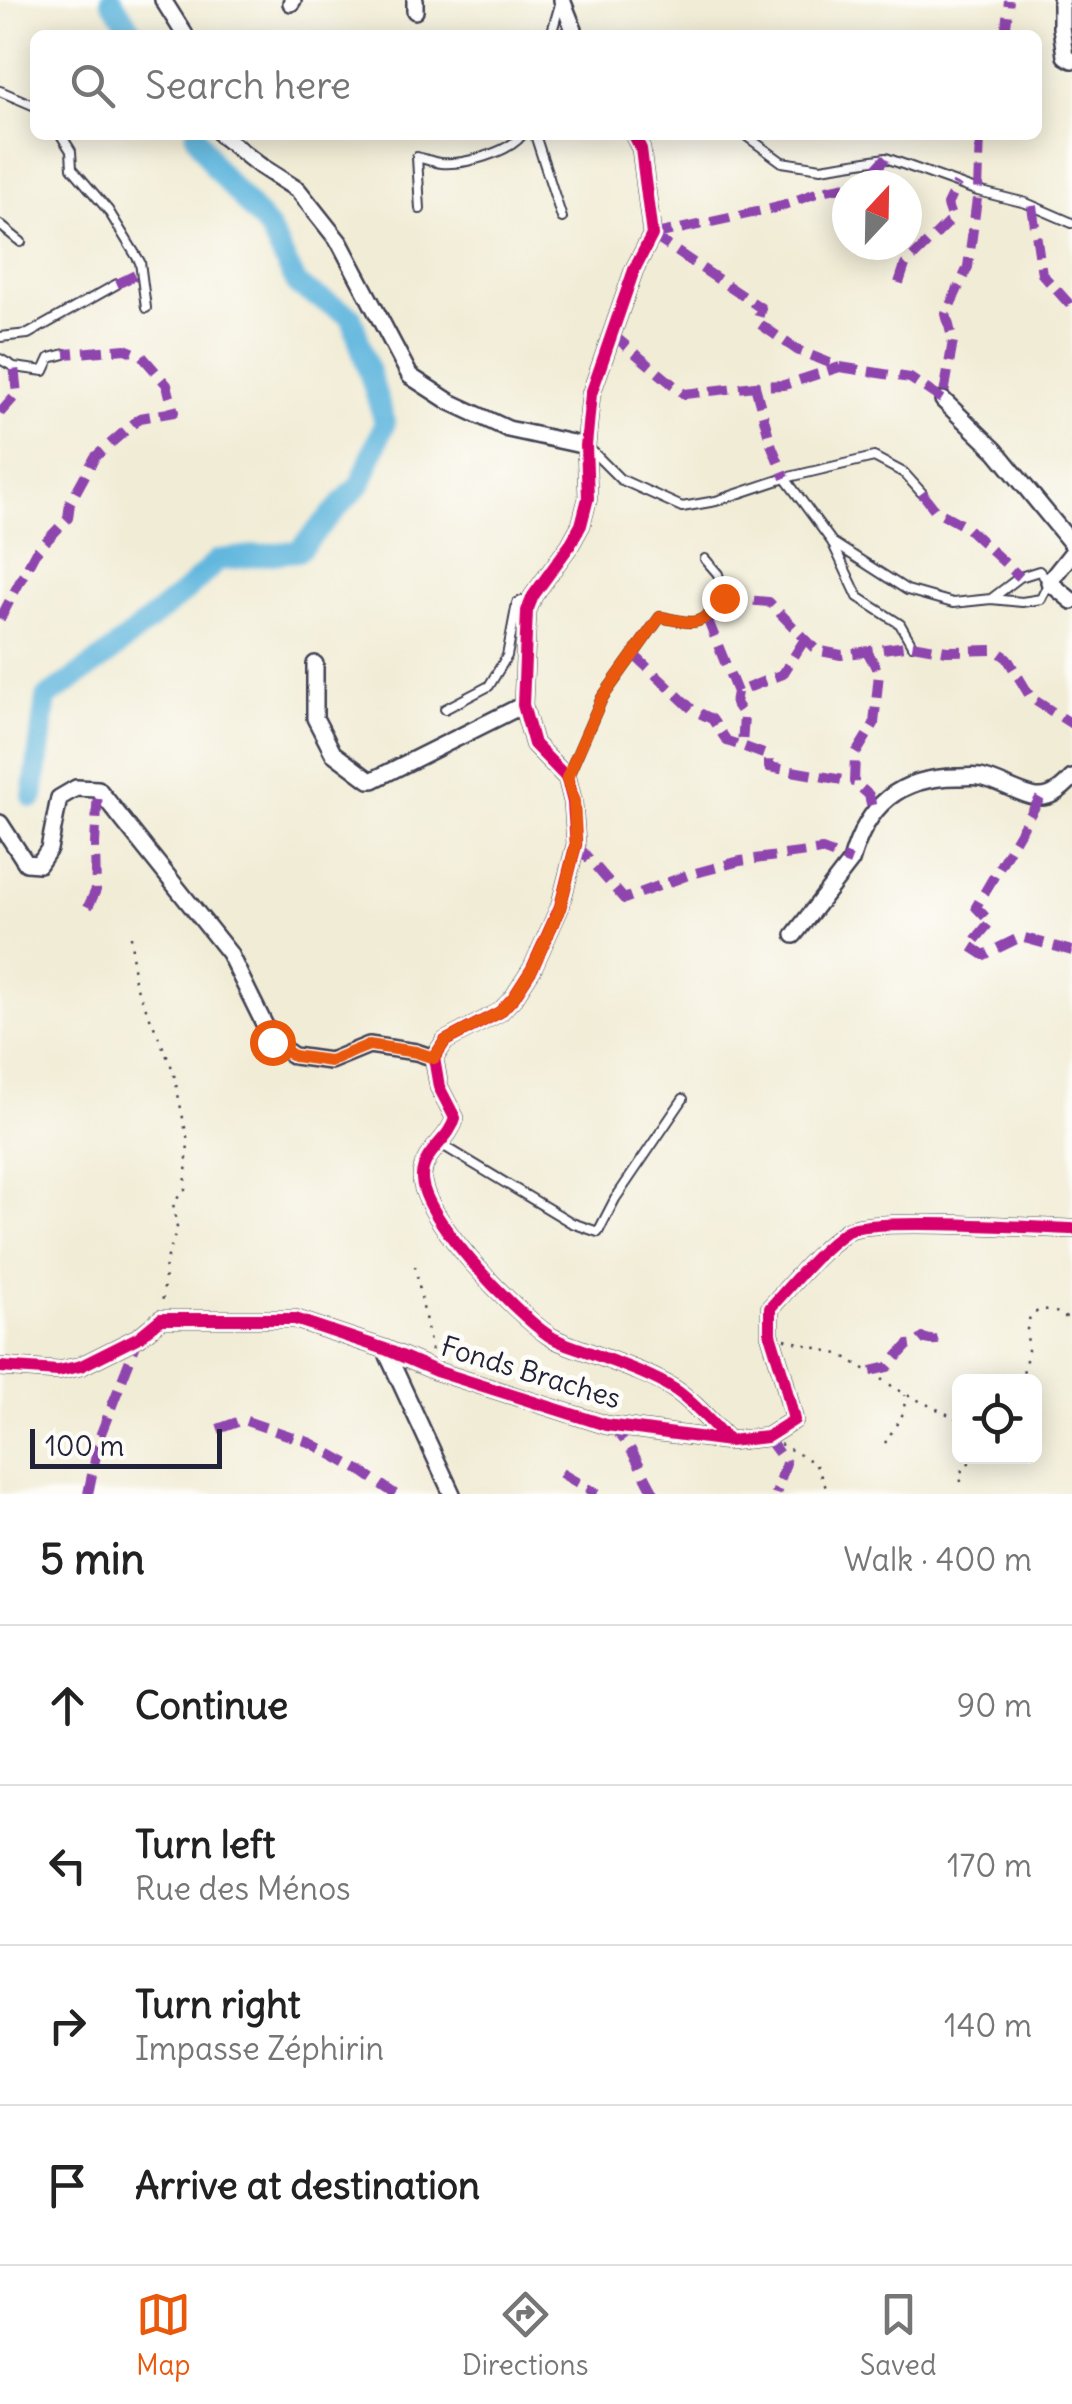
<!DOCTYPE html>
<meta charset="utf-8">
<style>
body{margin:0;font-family:Delius,sans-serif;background:#f2f2f2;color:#222}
.controls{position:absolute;right:30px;bottom:30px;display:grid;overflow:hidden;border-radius:15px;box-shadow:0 5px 25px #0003}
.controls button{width:90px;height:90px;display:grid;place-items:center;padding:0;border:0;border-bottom:2px solid #e0e0e0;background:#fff;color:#222;font:50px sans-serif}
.compass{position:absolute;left:832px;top:170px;width:90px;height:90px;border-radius:50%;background:#fff;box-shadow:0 5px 25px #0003;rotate:22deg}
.scale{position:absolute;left:30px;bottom:25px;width:192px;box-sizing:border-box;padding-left:10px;border:5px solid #22223b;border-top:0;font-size:28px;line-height:35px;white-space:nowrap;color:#22223b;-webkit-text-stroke:8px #fdfcf7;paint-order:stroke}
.stop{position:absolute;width:30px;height:30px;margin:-22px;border:8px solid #ea580c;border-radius:50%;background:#fff}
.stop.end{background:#ea580c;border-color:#fff;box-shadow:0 2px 10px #0008}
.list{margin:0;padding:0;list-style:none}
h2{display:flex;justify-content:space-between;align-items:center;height:130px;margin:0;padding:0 40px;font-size:42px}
h2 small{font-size:32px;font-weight:400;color:#767676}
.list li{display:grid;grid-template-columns:65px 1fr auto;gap:30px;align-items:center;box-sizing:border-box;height:160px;padding:0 40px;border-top:2px solid #e0e0e0}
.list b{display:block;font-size:38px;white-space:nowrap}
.list p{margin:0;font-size:32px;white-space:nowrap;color:#767676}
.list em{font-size:32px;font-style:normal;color:#767676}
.icon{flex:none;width:55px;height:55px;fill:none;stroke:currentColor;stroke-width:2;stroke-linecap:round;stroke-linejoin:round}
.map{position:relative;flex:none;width:1072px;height:1494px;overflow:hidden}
.search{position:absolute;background:#fff;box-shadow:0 5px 25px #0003;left:30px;right:30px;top:30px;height:110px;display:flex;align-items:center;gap:25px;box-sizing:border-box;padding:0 35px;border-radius:15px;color:#767676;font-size:38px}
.sheet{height:770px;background:#fff}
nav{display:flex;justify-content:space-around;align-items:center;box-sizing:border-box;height:140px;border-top:2px solid #e0e0e0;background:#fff;font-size:28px;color:#767676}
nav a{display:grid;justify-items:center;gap:5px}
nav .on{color:#ea580c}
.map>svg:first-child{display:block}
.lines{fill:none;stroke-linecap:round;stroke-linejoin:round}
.river{stroke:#62b7de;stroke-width:22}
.service-casing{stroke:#414052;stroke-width:12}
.minor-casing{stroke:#414052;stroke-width:20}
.path{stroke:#414052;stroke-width:2.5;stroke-dasharray:2.5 8;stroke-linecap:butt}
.service{stroke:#fff;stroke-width:8}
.minor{stroke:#fff;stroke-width:15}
.quiet{stroke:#8e44ad;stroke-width:10;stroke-dasharray:20 10;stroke-linecap:butt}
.cycleway-casing{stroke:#fdfcf7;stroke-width:19}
.cycleway{stroke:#d6006c;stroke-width:12}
.route{stroke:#ea580c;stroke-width:12}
.labels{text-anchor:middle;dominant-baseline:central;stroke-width:10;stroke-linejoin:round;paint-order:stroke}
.street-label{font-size:28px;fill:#22223b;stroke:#fdfcf7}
</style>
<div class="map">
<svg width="1072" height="1494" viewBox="0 0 1072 1494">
<rect width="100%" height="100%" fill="#fdfcf7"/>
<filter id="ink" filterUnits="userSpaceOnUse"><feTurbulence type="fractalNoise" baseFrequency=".01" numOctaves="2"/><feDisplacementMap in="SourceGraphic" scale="20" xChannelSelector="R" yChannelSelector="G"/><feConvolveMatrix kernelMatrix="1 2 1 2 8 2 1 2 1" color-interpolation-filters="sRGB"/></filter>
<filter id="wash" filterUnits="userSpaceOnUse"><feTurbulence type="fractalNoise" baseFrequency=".0048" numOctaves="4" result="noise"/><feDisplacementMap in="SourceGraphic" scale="40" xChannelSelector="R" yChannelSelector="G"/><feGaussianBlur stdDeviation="2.25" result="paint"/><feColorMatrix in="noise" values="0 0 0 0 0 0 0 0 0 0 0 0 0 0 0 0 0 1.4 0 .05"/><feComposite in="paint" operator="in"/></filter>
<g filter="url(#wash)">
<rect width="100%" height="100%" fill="#f1ecd5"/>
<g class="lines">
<path class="river" d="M111 0 135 35
M33 797 46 698 105 657 189 588 218 560 298 551 361 483 385 422 351 316 298 286 269 229 215 168 196 135"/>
</g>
</g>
<g filter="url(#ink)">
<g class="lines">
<defs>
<path id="service" d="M551 35 560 4
M0 91 35 106
M61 135 71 151 72 168 108 210 140 262 146 308
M535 135 562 218
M745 135 782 162 821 168 886 158 978 191 1026 203 1072 223
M420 209 417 157C425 159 433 162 441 163 463 165 508 153 522 135
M0 225 21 242
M0 337 28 334 117 284
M0 359 14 367 44 371 50 358 65 354
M590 449 620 479 682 507 716 501 785 478 874 457 904 473 922 493
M785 478 832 542 907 590 953 603 991 599 1022 602 1041 599 1049 582 1039 571 1020 577 991 599
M832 542 858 597 900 624 912 645
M445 709 489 686 507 656 517 603 529 598
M567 778 602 698 660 617C698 624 698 628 724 598L718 574 705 559
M439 1143 572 1223 598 1232 615 1199 683 1099"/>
<path id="minor" d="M163 0 185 35
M562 0 576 35
M1061 0V27L1065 56 1072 60
M291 3 293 0
M415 11V0
M221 135 259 165 298 190 340 243 410 376 450 402 508 429 586 446
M634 135 641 149 652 235 634 270 591 394 586 446 588 498 581 525 570 545 533 596 527 611 523 705 534 744 567 778 573 802 576 844 560 907 532 969 514 997 500 1012 445 1041 434 1058 439 1087 455 1118C449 1141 423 1151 422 1176 420 1216 516 1313 548 1335 558 1342 572 1346 583 1350 613 1362 647 1372 674 1389 693 1401 713 1425 729 1441
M943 400 996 451 1072 544
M1072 553 1049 582 1072 601
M315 664V718L333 753 369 780H373L523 705
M0 823 26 863 39 864 49 849 59 798 76 788 98 789 229 953 273 1042 294 1056 330 1061 369 1045 416 1052 434 1058
M794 935 851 861C867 805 899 777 957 777 964 777 973 776 980 777 998 780 1024 797 1039 797 1052 798 1064 787 1072 778
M385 1349 452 1494
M0 1367 58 1371 81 1366 139 1337 161 1319H295L385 1349 436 1371 606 1425 729 1441 767 1437 794 1420 783 1376 770 1334V1308C794 1282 818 1251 847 1231 867 1217 1037 1228 1072 1229"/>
</defs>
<use href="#service" class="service-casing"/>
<use href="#minor" class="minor-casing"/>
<path class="path" d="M131 936 134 981 173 1070 188 1142 185 1190 173 1203 177 1228 166 1263 162 1307
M415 1266 432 1353
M785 1339 842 1355 905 1394 960 1420
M1021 1382 1028 1351 1027 1329 1030 1316 1041 1309C1055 1311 1064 1313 1072 1325
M885 1443 904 1412 905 1395
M780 1444 815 1463 829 1494
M961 1482 960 1473 975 1456"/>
<use href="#service" class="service"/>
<use href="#minor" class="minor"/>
<path class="quiet" d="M1005 35 1009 0
M850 185 864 182 886 158
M1032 206 1042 274 1072 307
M652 235 761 308 757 322 797 350 840 367 910 378 943 400 953 341 946 314 968 267 978 191 980 135
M652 235 775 208 822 191 847 186
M899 283 905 265 952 219 947 205 957 184
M117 284 142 272
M612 334 684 394 755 386 784 385 840 367
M755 386 771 444 785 478
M0 413 17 394 14 367
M922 493 935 510 966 527 1020 577
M724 598 769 602 816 650 841 655 912 645 947 651 996 650 1007 658 1031 698 1072 724
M707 618 737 692 783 674 805 639
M0 619 35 553 68 518 70 503 95 457 140 418 174 412 167 385 142 356 125 349 65 354
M867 651 879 673 874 724 855 755 854 782 869 795 873 812
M633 654 693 710 712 719 727 741 742 746
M737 692 735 703 744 716 742 746 769 756V767L854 782
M1040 798 976 907 990 922 970 946 984 955 1021 937 1072 951
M576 844 624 899 688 875 740 861 822 850 851 861
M88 907 96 890 95 844 98 789
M871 1371 888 1367 908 1345 916 1344 923 1338C931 1341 936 1342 944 1337
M610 1427C629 1437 643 1475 655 1494
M218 1429 243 1420 311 1443 363 1472 395 1494
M767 1437 786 1463 776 1494
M561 1473 597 1494
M88 1494 100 1436 139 1337"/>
<defs>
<path id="cycleway" d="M634 135 641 149 652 235 634 270 591 394 586 446 588 498 581 525 570 545 533 596 527 611 523 705 534 744 567 778 573 802 576 844 560 907 532 969 514 997 500 1012 445 1041 434 1058 439 1087 455 1118C449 1141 423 1151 422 1176 420 1216 516 1313 548 1335 558 1342 572 1346 583 1350 613 1362 647 1372 674 1389 693 1401 713 1425 729 1441
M0 1367 58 1371 81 1366 139 1337 161 1319H295L385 1349 436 1371 606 1425 729 1441 767 1437 794 1420 783 1376 770 1334V1308C794 1282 818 1251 847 1231 867 1217 1037 1228 1072 1229"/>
</defs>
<use href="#cycleway" class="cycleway-casing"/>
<use href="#cycleway" class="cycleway"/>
</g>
</g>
<g class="lines" filter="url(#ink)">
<path class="route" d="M272 1042 294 1056 330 1061 369 1045 416 1052 434 1058 445 1041 500 1012 514 997 532 969 560 908 576 844 574 802 567 778 602 698 660 617C698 624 698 628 724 598"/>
</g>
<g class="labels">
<g class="street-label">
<text transform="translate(531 1372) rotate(17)">Fonds Braches</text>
</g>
</g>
</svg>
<div class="controls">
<button><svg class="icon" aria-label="locate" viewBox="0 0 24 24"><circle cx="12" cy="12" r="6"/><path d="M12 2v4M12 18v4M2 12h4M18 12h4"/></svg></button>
</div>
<svg class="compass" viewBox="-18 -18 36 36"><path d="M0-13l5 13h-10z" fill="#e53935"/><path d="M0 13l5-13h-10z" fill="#767676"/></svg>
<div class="scale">100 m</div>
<div class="stop" style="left:272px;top:1042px"></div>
<div class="stop end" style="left:724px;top:598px"></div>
<div class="search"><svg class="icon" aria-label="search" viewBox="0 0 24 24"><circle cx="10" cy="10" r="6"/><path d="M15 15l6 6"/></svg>Search here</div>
</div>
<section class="sheet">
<h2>5 min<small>Walk · 400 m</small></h2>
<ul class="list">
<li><svg class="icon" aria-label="ahead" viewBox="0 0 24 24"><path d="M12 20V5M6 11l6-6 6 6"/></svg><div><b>Continue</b></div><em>90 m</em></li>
<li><svg class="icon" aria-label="left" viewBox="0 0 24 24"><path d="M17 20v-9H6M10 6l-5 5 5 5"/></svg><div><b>Turn left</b><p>Rue des Ménos</p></div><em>170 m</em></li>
<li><svg class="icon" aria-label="right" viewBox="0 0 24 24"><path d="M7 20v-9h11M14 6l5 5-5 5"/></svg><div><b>Turn right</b><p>Impasse Zéphirin</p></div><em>140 m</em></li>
<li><svg class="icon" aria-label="arrive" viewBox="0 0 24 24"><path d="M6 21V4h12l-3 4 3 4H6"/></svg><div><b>Arrive at destination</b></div></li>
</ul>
</section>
<nav>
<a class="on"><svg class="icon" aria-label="map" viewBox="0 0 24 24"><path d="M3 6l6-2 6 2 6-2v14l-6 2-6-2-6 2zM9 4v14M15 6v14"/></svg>Map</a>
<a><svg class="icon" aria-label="directions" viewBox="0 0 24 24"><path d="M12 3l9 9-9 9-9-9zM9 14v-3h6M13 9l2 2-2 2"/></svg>Directions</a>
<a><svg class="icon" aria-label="saved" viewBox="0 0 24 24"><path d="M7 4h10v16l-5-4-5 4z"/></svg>Saved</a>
</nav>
